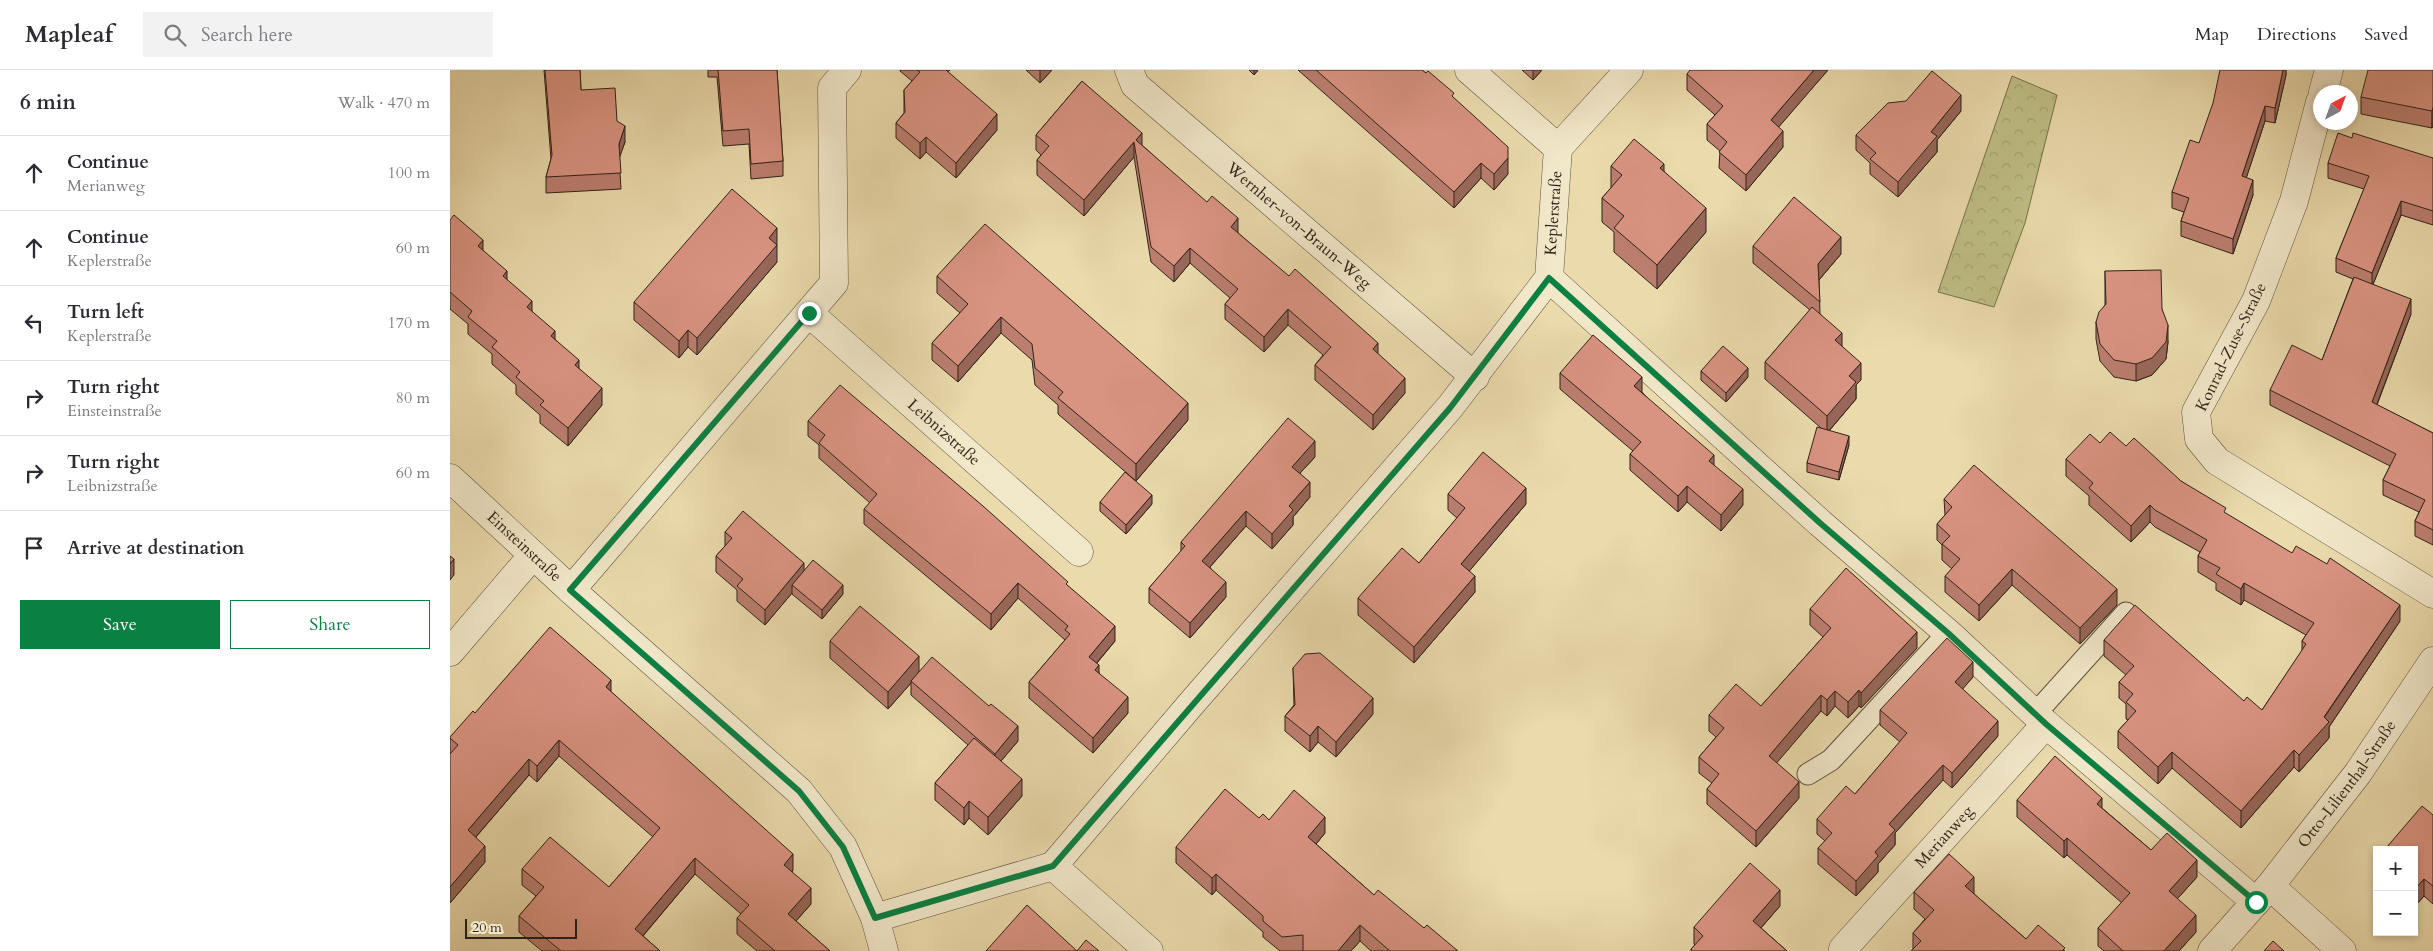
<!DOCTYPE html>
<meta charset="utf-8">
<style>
body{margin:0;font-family:Cardo,serif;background:#f2f2f3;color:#2b2b33}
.controls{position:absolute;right:15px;bottom:15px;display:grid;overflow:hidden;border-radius:0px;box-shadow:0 2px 8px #0003}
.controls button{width:45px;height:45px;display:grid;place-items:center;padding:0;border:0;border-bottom:1px solid #e1e1e2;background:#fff;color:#2b2b33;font:25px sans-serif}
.compass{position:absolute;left:1863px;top:15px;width:45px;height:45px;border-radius:50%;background:#fff;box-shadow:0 2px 8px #0003;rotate:41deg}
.scale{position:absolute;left:15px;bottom:12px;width:112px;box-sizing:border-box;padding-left:5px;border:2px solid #2f2218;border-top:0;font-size:14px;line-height:18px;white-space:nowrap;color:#2f2218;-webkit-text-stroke:4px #f1e7c9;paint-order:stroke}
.stop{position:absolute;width:15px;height:15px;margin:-11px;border:4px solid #0b8043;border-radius:50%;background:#fff}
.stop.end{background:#0b8043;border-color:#fff;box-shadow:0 1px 5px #0008}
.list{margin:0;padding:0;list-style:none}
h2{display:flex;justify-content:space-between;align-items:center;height:65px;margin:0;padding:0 20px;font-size:21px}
h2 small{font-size:16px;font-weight:400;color:#7c7c81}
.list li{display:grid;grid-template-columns:32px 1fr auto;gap:15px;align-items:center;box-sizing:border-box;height:75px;padding:0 20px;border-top:1px solid #e1e1e2}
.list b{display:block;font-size:19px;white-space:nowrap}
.list p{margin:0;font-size:16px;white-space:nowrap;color:#7c7c81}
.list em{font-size:16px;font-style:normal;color:#7c7c81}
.actions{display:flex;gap:10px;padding:15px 20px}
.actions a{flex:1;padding:11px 0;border:1px solid #0b8043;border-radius:0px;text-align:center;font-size:18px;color:#0b8043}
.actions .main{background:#0b8043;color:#fff}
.icon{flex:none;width:28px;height:28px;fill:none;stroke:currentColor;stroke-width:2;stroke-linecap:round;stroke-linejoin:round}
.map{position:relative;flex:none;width:1983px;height:881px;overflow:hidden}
header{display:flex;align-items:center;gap:30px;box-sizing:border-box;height:70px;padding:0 25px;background:#fff;border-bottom:1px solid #e1e1e2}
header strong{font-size:24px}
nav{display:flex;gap:28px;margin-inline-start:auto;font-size:18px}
.search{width:350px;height:45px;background:#f2f2f3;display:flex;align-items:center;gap:12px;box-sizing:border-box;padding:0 18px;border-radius:0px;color:#7c7c81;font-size:19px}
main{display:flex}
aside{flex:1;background:#fff}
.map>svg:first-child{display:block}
.park{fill:url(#park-crowns);stroke:#76704e}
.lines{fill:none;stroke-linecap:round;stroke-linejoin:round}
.service-casing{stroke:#5e503d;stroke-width:23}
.minor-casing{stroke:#5e503d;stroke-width:29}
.service{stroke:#f1e7c9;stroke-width:21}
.minor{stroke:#f1e7c9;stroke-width:28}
.wall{fill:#bb7e6f;stroke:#2f2218}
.shaded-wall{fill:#98675a;stroke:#2f2218}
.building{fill:#d99381;stroke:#2f2218}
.route{stroke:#0b8043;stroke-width:6}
.labels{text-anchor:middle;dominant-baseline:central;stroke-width:4;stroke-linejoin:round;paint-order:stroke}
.street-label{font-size:16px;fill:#2f2218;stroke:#f1e7c9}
</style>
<header>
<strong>Mapleaf</strong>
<div class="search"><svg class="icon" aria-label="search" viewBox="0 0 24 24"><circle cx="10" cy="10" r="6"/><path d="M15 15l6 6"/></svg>Search here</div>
<nav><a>Map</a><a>Directions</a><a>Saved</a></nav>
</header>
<main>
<aside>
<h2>6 min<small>Walk · 470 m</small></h2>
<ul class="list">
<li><svg class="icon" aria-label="ahead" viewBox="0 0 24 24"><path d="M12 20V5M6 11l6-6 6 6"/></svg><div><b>Continue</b><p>Merianweg</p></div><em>100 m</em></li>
<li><svg class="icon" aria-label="ahead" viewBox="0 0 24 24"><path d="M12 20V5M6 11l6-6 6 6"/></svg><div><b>Continue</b><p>Keplerstraße</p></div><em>60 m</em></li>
<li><svg class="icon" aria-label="left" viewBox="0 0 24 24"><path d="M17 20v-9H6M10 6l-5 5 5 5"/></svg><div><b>Turn left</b><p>Keplerstraße</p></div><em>170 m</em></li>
<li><svg class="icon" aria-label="right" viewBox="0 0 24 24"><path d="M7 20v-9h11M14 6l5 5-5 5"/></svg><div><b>Turn right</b><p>Einsteinstraße</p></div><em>80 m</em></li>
<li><svg class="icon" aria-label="right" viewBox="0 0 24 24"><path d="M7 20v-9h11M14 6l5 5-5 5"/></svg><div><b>Turn right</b><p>Leibnizstraße</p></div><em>60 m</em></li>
<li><svg class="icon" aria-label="arrive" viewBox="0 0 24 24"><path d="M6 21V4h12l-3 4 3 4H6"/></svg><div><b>Arrive at destination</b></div></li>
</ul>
<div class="actions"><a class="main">Save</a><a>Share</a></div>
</aside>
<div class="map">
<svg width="1983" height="881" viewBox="0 0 1983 881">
<defs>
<pattern id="park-crowns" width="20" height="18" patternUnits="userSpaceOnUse" patternTransform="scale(1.25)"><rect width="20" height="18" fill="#bebd84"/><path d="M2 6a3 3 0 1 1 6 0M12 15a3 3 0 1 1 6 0" fill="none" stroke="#a4a271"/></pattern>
</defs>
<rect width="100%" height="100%" fill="#eadaac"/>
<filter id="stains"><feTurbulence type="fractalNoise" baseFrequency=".004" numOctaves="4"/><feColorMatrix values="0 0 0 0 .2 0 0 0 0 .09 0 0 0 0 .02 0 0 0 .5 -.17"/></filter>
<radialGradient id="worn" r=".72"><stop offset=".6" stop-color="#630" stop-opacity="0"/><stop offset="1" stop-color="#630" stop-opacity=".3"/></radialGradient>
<path class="park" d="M1562 6 1607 25 1575 153 1544 237 1488 222Z"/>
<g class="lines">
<defs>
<path id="service" d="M1585 644 1676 543
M1358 704 1381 690 1498 563"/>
<g id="minor">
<path id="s1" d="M679 0 685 15 1025 307"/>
<path d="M1019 0 1108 78"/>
<path d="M1873 22 1879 0"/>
<path d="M1870 32 1844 131 1806 231 1746 342 1749 369 1767 391 1983 524"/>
<path d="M1099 208 1370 453 1498 563 1596 654 1806 832"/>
<path id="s2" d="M359 243 629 482"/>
<path id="s3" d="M0 408 121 520 349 721 393 777 425 848 434 881"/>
<path d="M121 520 384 213 382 18 397 0"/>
<path d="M0 582 83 485"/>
<path d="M603 796 699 881"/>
<path d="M1820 816 1892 881"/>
<path id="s4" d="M425 848 603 796 741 634 1000 337 1099 208 1108 78 1179 0"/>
<path id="s5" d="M1393 879 1596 654"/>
<path id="s6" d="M1762 881 1820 816 1908 703 1983 591"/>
</g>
</defs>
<use href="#service" class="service-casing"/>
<use href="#minor" class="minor-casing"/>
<use href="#service" class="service"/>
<use href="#minor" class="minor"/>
</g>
<path class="wall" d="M94 0H130L131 20 167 51 175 72 169 87 171 119 96 123V107L101 89Z
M258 0H327L333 91V106L301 109 299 74 273 76 267 7H258Z
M450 0H500L498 2 547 60 506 108 476 82 470 89 446 68V53L454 43V20L462 11 450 1Z
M576 0H602L590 13Z
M799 0H808L804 5Z
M848 0H972L1004 28 1058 104 1044 120 1031 108 1004 138Z
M1072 0H1092L1083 10Z
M1378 0 1328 57 1333 77 1296 121 1269 98 1270 81 1257 70V54L1265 45 1237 20V4Z
M1836 0V5L1825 53 1815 51 1796 108 1803 125 1783 184 1731 166V151L1734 142 1722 138V122L1749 73Z
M1983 0 1982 58 1911 44V27Z
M632 11 692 75 788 163 928 284 955 323 923 360 865 310V295L873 285 838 255 814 282 775 249V234L780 228 740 193 724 212 701 192 684 87 634 146 587 105V90L591 85 586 80V65Z
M1511 41 1487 70V82L1448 127 1420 104V93L1406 80V65Z
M1983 88V155L1951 145 1923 214 1961 244 1927 335 1983 363V475L1965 466V451L1969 442 1933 425V410L1940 396 1820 335V320L1872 290 1903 209 1886 202V188L1914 119 1878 108V93Z
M1161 96 1214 101 1256 162 1207 219 1164 182V162L1152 152V128L1161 118Z
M0 150 33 180 82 241 129 298 152 335 118 376 90 353V345L66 324V315L42 294V284L18 264V254L0 239Z
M1303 176 1391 184 1369 210 1370 244 1392 276 1411 310 1406 315V329L1379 361 1399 375 1389 410 1357 402V393L1371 358 1315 309V292L1360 240 1303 193Z
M327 192 247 285 238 277 229 288 184 250V232Z
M1655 201 1712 239 1718 272 1716 289 1702 305 1686 311 1664 307 1650 291 1646 269V252L1655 235Z
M487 206 738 350 686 411 608 344V335L585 315 582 290 551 263 508 312 482 290V273L510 243 487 223Z
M1251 301 1298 307 1276 332 1251 310Z
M1110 303 1192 322 1293 435 1271 461 1237 432 1228 442 1180 400V384L1183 381 1110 319Z
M358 351 618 516 665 571 647 593 649 603 678 643 643 683 579 628V612L615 570 568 528 541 560 414 454V439L420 433 369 388V375L358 366Z
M1650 373 1676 376 1731 411 1776 444 1950 551 1879 657V668L1849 702 1844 697 1791 758 1722 698 1708 714 1668 678V661L1678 650 1676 649V634L1669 628V612L1676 605 1654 586V570L1794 631 1812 640 1852 581V571L1856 565 1794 530 1791 535 1766 520V513L1748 502V486L1750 482 1705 457 1700 452 1681 472 1639 435V426L1616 406V389Z
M865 387 850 403 860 427 843 447V455L822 479 796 456 760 497 776 527 740 568 699 533V518L731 482V472Z
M998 424 1076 434 1019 501 1025 522 964 593 908 545V528L969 493 1007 448 998 440Z
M1494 429 1667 535 1630 574 1562 515 1529 551 1495 522V506L1502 499 1492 490V475L1487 470V454L1495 445Z
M650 432 702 434 676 464 650 441Z
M275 462 354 500 393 524 372 549 342 524V523L315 555 287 531V520L266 502V486L275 476Z
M1360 539 1467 578 1411 638 1409 636 1398 648 1385 636 1377 646 1371 641 1326 693 1349 728 1306 777 1257 734V719L1262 713 1249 703V687L1266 667 1259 661V645L1311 636 1373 567 1360 555Z
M380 571 469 602 568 671 551 691 572 726 538 765 519 748 514 755 485 730V713L518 675 461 625V613L438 639 380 588Z
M843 598 923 644 886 687 868 672 860 682 835 661V646L844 635Z
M1523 607 1512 619 1548 666 1502 718 1493 710 1445 763V775L1428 794V802L1406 826 1368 794V778L1375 771 1367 764V749L1405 724 1450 672 1430 655V640Z
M161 622 343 800 342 802 361 834 346 851 380 881H307L287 864V848L291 844 245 804 193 866 210 881H92L69 862V846L86 826 72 815V799L159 817 203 767 109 686 87 712 79 705 26 767 35 792 0 833V667L25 643Z
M1567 730 1652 738 1701 780 1747 807 1727 829 1746 862 1729 881H1654L1648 876V858L1672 833 1617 785 1614 788 1567 747Z
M1983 745V834L1974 826 1964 837V780H1936V778Z
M809 748 819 750 875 763 866 774 924 825 1008 881H921L910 871 901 881H830L813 867V862L766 820 762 825 726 793V777Z
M1464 822 1524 823V824L1576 869 1615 881 1463 879V863L1475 849 1464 839Z
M1330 836 1311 858 1337 881H1241V879L1245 875 1244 874V857Z"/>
<path class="shaded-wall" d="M590 0H602L590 13Z
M804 0H808L804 5Z
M1083 0H1092L1083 10Z
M1364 0H1378L1321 66V50Z
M1833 0H1836V5L1825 53V38Z
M1511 25V41L1487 70V82L1448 127V112L1481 62Z
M1815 36V51L1792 121V106Z
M1983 37V54L1982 58V41Z
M547 44V60L506 108V93Z
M175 56V72L169 89V74Z
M1333 61V77L1296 121V105Z
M692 63V79L686 70Z
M476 67V82L470 89V73Z
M684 72V87L634 146V130Z
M1058 88V104L1044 120V104Z
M1031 93V108L1004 138V122Z
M1214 94V118L1210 98Z
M1803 110V125L1783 184V169Z
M1951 131V145L1922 217V203Z
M1256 138V162L1207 219V195Z
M788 148V164L781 157Z
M327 158V192L247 285V268L319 168Z
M1391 167V184L1368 211V194Z
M33 170V187L28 176Z
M740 178V193L724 212V196Z
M57 201V218L53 206Z
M1961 229V244L1922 347V332Z
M82 231V248L77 237Z
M838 239V255L814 282V267Z
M551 247V263L508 312V296Z
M1718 255V272L1716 289 1702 305 1686 311V294Z
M238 260V277L229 288V271Z
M105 261V279L101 266Z
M1392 263V280L1385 270Z
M928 273V288L923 279Z
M129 290V307L125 295Z
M1411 293V310L1406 315V329L1377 363V346L1399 306Z
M1298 298V307L1276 332V323Z
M1192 307V323L1184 316Z
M955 308V323L923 360V345Z
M152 318V335L118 376V358Z
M738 333V350L686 411V394Z
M1399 366V375L1389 410V402Z
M865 371V387L842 412V397Z
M1264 385V401L1259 391Z
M860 412V427L843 447V455L822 479V464L839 436Z
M1237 416V432L1228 442V426Z
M1076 418V434L1011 511V494Z
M1293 419V435L1271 461V445Z
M702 425V434L676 464V455Z
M1700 435V452L1681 472V456Z
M796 441V456L752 506V491Z
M4 489V505L0 510V494Z
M354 493V509L342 515V523L315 555V540Z
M1562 499V515L1529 551V535Z
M1025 506V522L964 593V577Z
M776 512V527L740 568V553Z
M568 513V528L541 560V544Z
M1794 513V530L1791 535V519Z
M393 515V524L372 549V540Z
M1667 519V535L1630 574V558Z
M1950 535V551L1879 657V668L1849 702V685Z
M665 556V571L639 602V587Z
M1467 562V578L1411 638V623Z
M469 586V603L461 611V613L438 639V622Z
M1523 592V607L1505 628V612Z
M649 595V611L645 600Z
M161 610V626L156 617Z
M1409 620V636L1398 648V632Z
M1385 621V636L1377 646V630Z
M1371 625V641L1319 702V686Z
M678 627V643L643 683V668Z
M923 628V644L886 687V672Z
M1548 651V666L1502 718V703Z
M568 656V671L545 698V684Z
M868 656V672L860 682V666Z
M109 670V686L87 712V696Z
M1844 680V697L1791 758V741Z
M1722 682V698L1708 714V697Z
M79 689V705L18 776V760Z
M1493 695V710L1445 763V775L1428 794V802L1406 826V811L1425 782 1439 754Z
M572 709V726L538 765V747Z
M1349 712V728L1306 777V761Z
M1652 728V745L1647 734Z
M519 731V748L514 755V738Z
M875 747V763L858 784V767Z
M1617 768V785L1614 788V771Z
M35 776V792L0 833V817Z
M343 784V800L334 811V795Z
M245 788V804L185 875V859Z
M1747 790V807L1719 838V821Z
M766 804V820L762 825V808Z
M1524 807V823L1515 833V816Z
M1974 809V826L1964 837V820Z
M361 818V834L338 860V844Z
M1330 820V836L1303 867V851Z
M1746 845V862L1729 881H1714Z
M910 855V871L901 881H888Z"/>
<path class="building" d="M95 0H130L131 20 165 18 167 51 175 56 169 74 171 103 96 107 102 85Z
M268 0H327L333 91 301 94 299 59 273 61Z
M467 0H496L547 44 506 93 476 67 470 73 446 53 455 42 454 20 470 2Z
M866 0H972L976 3 978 1 1004 23 1002 26 1058 77V88L1044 104 1031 93 1004 122Z
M1240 0H1364L1321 50 1333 61 1296 105 1269 82 1277 72 1257 54 1273 36 1237 4Z
M1770 0H1833L1825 38 1815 36 1792 106 1803 110 1783 169 1731 151 1739 128 1722 122 1740 70 1749 73 1763 33Z
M1918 0H1983V37L1982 41 1911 27Z
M1482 1 1511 25 1481 62 1487 66 1448 112 1420 89 1426 83 1406 65 1438 33 1456 31Z
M632 11 692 63 686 70 757 132 762 126 788 148 781 157 839 206 845 199 928 273 923 279 955 308 923 345 865 295 881 277 838 239 814 267 775 234 788 219 740 178 724 196 701 177 684 72 634 130 587 90 599 76 586 65Z
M1888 63 1902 68 1903 63 1983 88V141L1951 131 1922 203 1886 188 1919 106 1878 93Z
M1184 69 1214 94 1210 98 1256 138 1207 195 1164 158 1174 146 1152 128 1172 105 1161 96Z
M282 119 327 158 319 168 327 175 247 268 238 260 229 271 184 232Z
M1344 127 1391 167 1368 194 1370 232 1303 176Z
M4 145 33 170 28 176 57 201 53 206 82 231 77 237 105 261 101 266 129 290 125 295 152 318 118 358 90 335 94 331 66 307 70 302 42 277 47 271 18 247 22 241 0 222V150Z
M535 154 738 333 686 394 608 328 613 322 585 298 582 274 551 247 508 296 482 273 518 234 487 206Z
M1711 200 1712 239 1718 255 1716 272 1702 288 1686 294 1664 290 1650 274 1646 252 1649 242 1656 234 1655 201Z
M1904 207 1961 229 1922 332 1983 363V460L1965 451 1975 430 1933 410 1946 384 1820 320 1842 275 1872 290Z
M1362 237 1392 263 1385 270 1411 293 1399 306 1406 312 1377 346 1315 292Z
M1143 265 1192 307 1184 316 1264 385 1259 391 1293 419 1271 445 1237 416 1228 426 1180 384 1191 372 1110 303Z
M1273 276 1298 298 1276 323 1251 301Z
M390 315 533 436 618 512 616 514 665 556 639 587 649 595 645 600 678 627 643 668 579 612 620 564 615 560 618 556 568 513 541 544 414 439 427 424 369 373 375 365 358 351Z
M838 348 865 371 842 397 860 412 839 436 843 440 822 464 796 441 752 491 776 512 740 553 699 518 735 476 731 472Z
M1367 357 1399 366 1389 402 1357 393Z
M1660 362 1676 376 1684 368 1731 411 1776 438 1774 442 1842 483 1846 476 1877 494 1880 488 1950 535 1874 647 1879 652 1849 685 1844 680 1791 741 1722 682 1708 697 1668 661 1686 641 1676 632 1683 624 1669 612 1684 596 1654 570 1685 535 1794 631 1797 627 1812 640 1856 574 1852 571 1864 553 1794 513 1791 519 1766 504 1770 498 1748 486 1757 470 1705 440 1700 435 1681 456 1639 418 1643 413 1616 389 1640 364 1650 373Z
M1033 382 1076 418 1011 494 1025 506 964 577 908 528 952 478 969 493 1015 438 998 424Z
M1524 395 1667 519 1630 558 1562 499 1529 535 1495 506 1510 489 1492 474 1500 466 1487 454 1502 437 1494 429Z
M675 402 702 425 676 455 650 432Z
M293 441 354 493 315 540 287 516 293 509 266 486 282 468 275 462Z
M0 486 4 489 0 494Z
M363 490 393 515 372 540 342 515Z
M1396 498 1467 562 1411 623 1409 620 1398 632 1385 621 1377 630 1371 625 1319 686 1349 712 1306 761 1257 719 1269 704 1249 687 1274 658 1259 645 1286 614 1311 636 1381 558 1360 539Z
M410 536 469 586 438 622 380 571Z
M100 557 161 610 156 617 343 784 334 795 361 818 338 844 380 881H325L287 848 299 835 245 788 185 859 210 881H111L69 846 94 817 72 799 100 767 159 817 210 758 109 670 87 696 79 689 18 760 35 776 0 817V684L8 675 0 668V667L23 641 25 643Z
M1497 568 1523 592 1505 612 1548 651 1502 703 1493 695 1439 754 1445 760 1425 782 1428 786 1406 811 1368 778 1382 763 1367 749 1396 716 1405 724 1457 663 1430 640Z
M870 583 923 628 886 672 868 656 860 666 835 646 845 635 843 598 855 584Z
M482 587 539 636 541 634 568 656 545 684 461 611Z
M524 668 572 709 538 747 519 731 514 738 485 713Z
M1605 686 1652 728 1647 734 1701 780 1717 763 1747 790 1719 821 1746 845 1714 881H1673L1648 858 1680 823 1617 768 1614 771 1567 730Z
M775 719 809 748 813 744 819 750 844 720 875 747 858 767 924 825 928 820 974 858 977 855 1008 881H940L910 855 888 881H853V865L832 867 813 851V846L766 804 762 808 726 777Z
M1972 736 1983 745V816L1974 809 1964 820V780H1938L1936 778Z
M1499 784 1524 807 1515 816 1576 869 1588 855 1615 878 1612 881H1461L1471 871 1463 863 1484 840 1464 822Z
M1300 793 1330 820 1303 851 1337 881H1242L1241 879 1253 866 1244 857Z
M577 835 627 881 636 870 649 881H536Z
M1823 871 1834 881H1814Z"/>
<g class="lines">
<path class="route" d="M359 243 120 520 349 721 393 777 425 848 603 796 1000 338 1099 208 1370 453 1498 563 1596 654 1806 832"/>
</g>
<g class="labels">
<g class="street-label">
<text stroke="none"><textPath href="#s4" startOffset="1020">Keplerstraße</textPath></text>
<text stroke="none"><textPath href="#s1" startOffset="232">Wernher-von-Braun-Weg</textPath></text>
<text transform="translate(1781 277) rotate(-64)">Konrad-Zuse-Straße</text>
<text stroke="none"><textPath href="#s2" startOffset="180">Leibnizstraße</textPath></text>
<text stroke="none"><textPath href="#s3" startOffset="101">Einsteinstraße</textPath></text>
<text stroke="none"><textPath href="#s6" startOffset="215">Otto-Lilienthal-Straße</textPath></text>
<text stroke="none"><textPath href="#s5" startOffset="151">Merianweg</textPath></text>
</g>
</g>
<rect width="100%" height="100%" filter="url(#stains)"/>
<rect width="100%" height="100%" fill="url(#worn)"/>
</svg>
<div class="controls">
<button>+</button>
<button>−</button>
</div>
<svg class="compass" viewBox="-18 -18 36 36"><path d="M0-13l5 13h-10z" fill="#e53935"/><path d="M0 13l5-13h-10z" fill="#7c7c81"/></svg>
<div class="scale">20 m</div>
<div class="stop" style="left:1806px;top:832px"></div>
<div class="stop end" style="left:359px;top:243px"></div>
</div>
</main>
